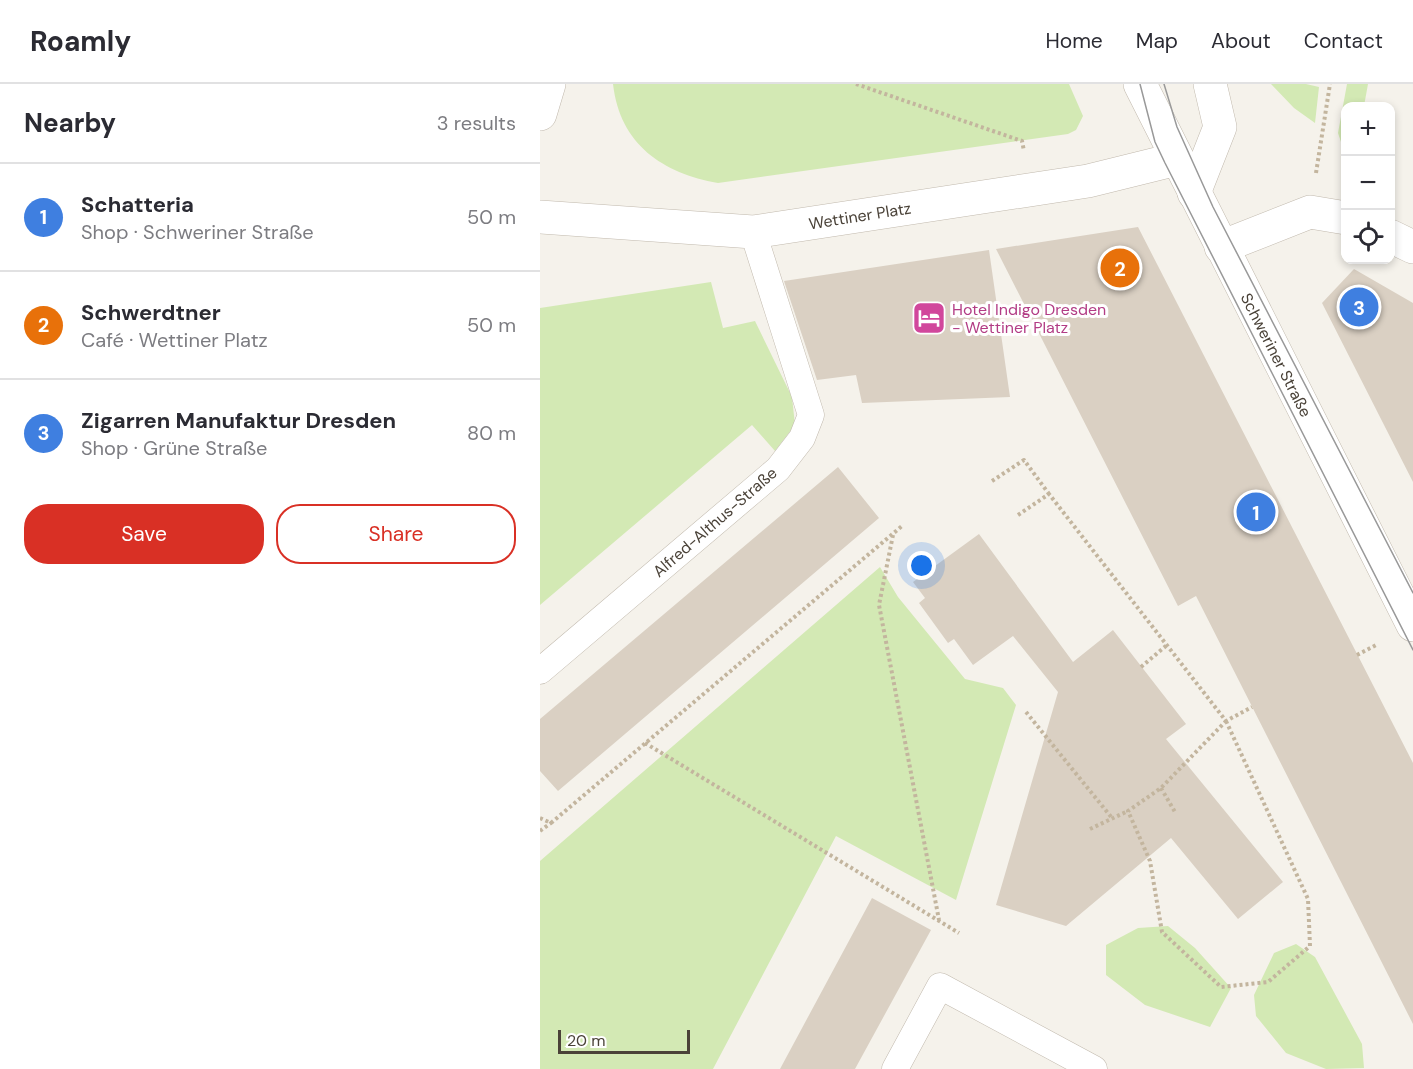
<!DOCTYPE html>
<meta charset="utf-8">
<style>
body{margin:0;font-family:"DM Sans",sans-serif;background:#f2f2f3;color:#2b2b33}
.controls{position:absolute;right:18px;top:18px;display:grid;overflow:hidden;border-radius:12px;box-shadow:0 3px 9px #0003}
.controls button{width:54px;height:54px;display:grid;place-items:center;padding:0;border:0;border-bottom:2px solid #e1e1e2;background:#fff;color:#2b2b33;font:30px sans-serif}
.scale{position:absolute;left:18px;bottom:15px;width:132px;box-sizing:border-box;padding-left:6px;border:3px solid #4a4238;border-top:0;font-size:16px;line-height:21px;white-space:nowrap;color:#4a4238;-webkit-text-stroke:4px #fff;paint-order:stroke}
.you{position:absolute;left:382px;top:482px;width:21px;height:21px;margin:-15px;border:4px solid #fff;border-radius:50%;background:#1a73e8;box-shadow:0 0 0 9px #1a73e833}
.badge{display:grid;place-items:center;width:39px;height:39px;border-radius:50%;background:#d93025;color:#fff;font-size:20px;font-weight:700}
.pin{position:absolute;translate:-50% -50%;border:3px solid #fff;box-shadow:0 2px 6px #0006}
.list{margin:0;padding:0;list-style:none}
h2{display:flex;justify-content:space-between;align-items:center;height:78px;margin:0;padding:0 24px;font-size:26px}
h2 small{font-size:20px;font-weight:400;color:#7c7c81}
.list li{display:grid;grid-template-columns:39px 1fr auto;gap:18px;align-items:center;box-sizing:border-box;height:108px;padding:0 24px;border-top:2px solid #e1e1e2}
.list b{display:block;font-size:22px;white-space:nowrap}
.list p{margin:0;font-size:20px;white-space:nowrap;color:#7c7c81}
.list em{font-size:20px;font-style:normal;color:#7c7c81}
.actions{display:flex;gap:12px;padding:18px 24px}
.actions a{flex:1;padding:14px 0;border:2px solid #d93025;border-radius:24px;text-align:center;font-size:21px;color:#d93025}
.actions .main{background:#d93025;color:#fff}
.icon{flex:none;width:33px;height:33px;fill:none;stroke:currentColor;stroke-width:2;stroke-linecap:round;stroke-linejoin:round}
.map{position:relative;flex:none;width:873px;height:985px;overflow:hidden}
header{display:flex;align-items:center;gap:36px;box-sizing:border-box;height:84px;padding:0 30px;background:#fff;border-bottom:2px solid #e1e1e2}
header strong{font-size:28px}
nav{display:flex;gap:33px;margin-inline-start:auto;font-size:21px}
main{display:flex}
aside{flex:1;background:#fff}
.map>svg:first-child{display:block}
.green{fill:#d3e9b4}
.building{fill:#dad0c3}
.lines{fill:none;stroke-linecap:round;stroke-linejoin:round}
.service-casing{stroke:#c1b9ad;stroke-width:27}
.minor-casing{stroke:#c1b9ad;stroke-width:34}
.tertiary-casing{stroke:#c1b9ad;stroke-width:34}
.path{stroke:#c3b59e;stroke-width:4;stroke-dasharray:3 3;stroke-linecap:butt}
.service{stroke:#fff;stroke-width:26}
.minor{stroke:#fff;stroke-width:33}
.tertiary{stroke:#fff;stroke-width:33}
.tram{stroke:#999;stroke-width:1.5}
.labels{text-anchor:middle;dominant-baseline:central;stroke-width:6;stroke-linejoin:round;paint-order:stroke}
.street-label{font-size:16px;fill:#4a4238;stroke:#fff}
.hotel-label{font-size:16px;fill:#b23c85;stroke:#fff;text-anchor:start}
</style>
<header>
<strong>Roamly</strong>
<nav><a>Home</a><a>Map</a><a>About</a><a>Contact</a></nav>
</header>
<main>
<aside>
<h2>Nearby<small>3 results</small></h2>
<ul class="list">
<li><span class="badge" style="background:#3f7fe0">1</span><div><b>Schatteria</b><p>Shop · Schweriner Straße</p></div><em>50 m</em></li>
<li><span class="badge" style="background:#e8710a">2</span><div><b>Schwerdtner</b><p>Café · Wettiner Platz</p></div><em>50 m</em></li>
<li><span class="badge" style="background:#3f7fe0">3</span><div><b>Zigarren Manufaktur Dresden</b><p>Shop · Grüne Straße</p></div><em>80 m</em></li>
</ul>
<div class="actions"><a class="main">Save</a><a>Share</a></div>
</aside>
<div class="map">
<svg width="873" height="985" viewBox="0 0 873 985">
<rect width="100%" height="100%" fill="#f5f2eb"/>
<path class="green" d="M73 0H529L543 32 536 46 528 50 178 99C123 89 80 61 73 0Z
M731 0H766L779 3 775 39 754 24Z
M807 0H828L824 22H806L805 60 801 58 798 49Z
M171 198 183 244 215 237 252 313 255 341 235 367 212 341 0 521V224Z
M340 483 358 513 425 595 463 604 476 621 416 816 296 752 173 985H0V777Z
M628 842 655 864 691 904 670 943 605 921 566 891V861L598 844Z
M756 860 775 873 822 960 824 984 786 985 746 969 716 932 714 911 734 869Z"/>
<path class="building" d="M598 143 873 679V940L656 512 638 522 456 165Z
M449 166 470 313 322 319 316 291 277 296 244 197Z
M814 185 873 219V398L782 219Z
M298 383 339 434 18 707 0 687V635Z
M439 450 533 578 573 546 646 640 626 655 743 798 698 835 631 754 526 842 456 821 518 608 473 552 433 581 414 555 408 559 379 519 385 514 373 498Z
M332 814 391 846 315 985H240Z"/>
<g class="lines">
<defs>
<path id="service" d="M0 587 238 385 262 354 271 331 213 148
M355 985 400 902 554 985"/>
<path id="minor" d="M0 30 9 0
M654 109 680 43 670 0
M0 133 213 148 548 97 637 75
M850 152 873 163
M681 163 770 128 806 134"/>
<path id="tertiary" d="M600 0 873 541"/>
</defs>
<use href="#service" class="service-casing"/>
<use href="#minor" class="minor-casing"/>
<use href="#tertiary" class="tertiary-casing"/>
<path class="path" d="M316 0 482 57 484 67
M776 89 790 0
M452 397 484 376 509 410
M478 431 509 410 686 637 712 623
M353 451 339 521 399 836
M817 571 838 560
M601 583 627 561
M486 628 572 734
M686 637 768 815 770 862 728 898 681 903 622 848 610 777 588 727 621 704Z
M105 659 419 849
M621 704 635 728
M0 734 11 739 362 442
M550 745 588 727
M0 747 11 739"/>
<use href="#service" class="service"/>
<use href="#minor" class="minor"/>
<use href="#tertiary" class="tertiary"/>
<path class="tram" d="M600 0 615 58 625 79 873 566
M624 0 637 43 673 123 873 509"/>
</g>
<defs>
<symbol id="hotel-square" viewBox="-11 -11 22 22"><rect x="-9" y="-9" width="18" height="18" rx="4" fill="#d1479c" stroke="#fff"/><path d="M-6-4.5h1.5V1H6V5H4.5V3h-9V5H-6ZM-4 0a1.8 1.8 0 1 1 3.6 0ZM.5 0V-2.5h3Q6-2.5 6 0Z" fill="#fff"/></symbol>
</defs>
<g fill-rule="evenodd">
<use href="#hotel-square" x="370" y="215" width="38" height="38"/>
</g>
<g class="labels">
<g class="street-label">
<text transform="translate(320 132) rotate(-9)">Wettiner Platz</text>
<text transform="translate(736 271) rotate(63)">Schweriner Straße</text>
<text transform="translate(175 438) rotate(-41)">Alfred-Althus-Straße</text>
</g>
<g class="hotel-label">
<text x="412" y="225">Hotel Indigo Dresden<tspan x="412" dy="18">- Wettiner Platz</tspan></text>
</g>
</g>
</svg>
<div class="controls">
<button>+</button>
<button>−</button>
<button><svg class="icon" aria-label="locate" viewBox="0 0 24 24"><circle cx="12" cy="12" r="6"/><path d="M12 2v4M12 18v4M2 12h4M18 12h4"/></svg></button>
</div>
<div class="scale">20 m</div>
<div class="you"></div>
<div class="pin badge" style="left:716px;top:428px;background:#3f7fe0">1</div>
<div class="pin badge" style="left:580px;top:184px;background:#e8710a">2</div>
<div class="pin badge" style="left:819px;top:223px;background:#3f7fe0">3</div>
</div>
</main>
